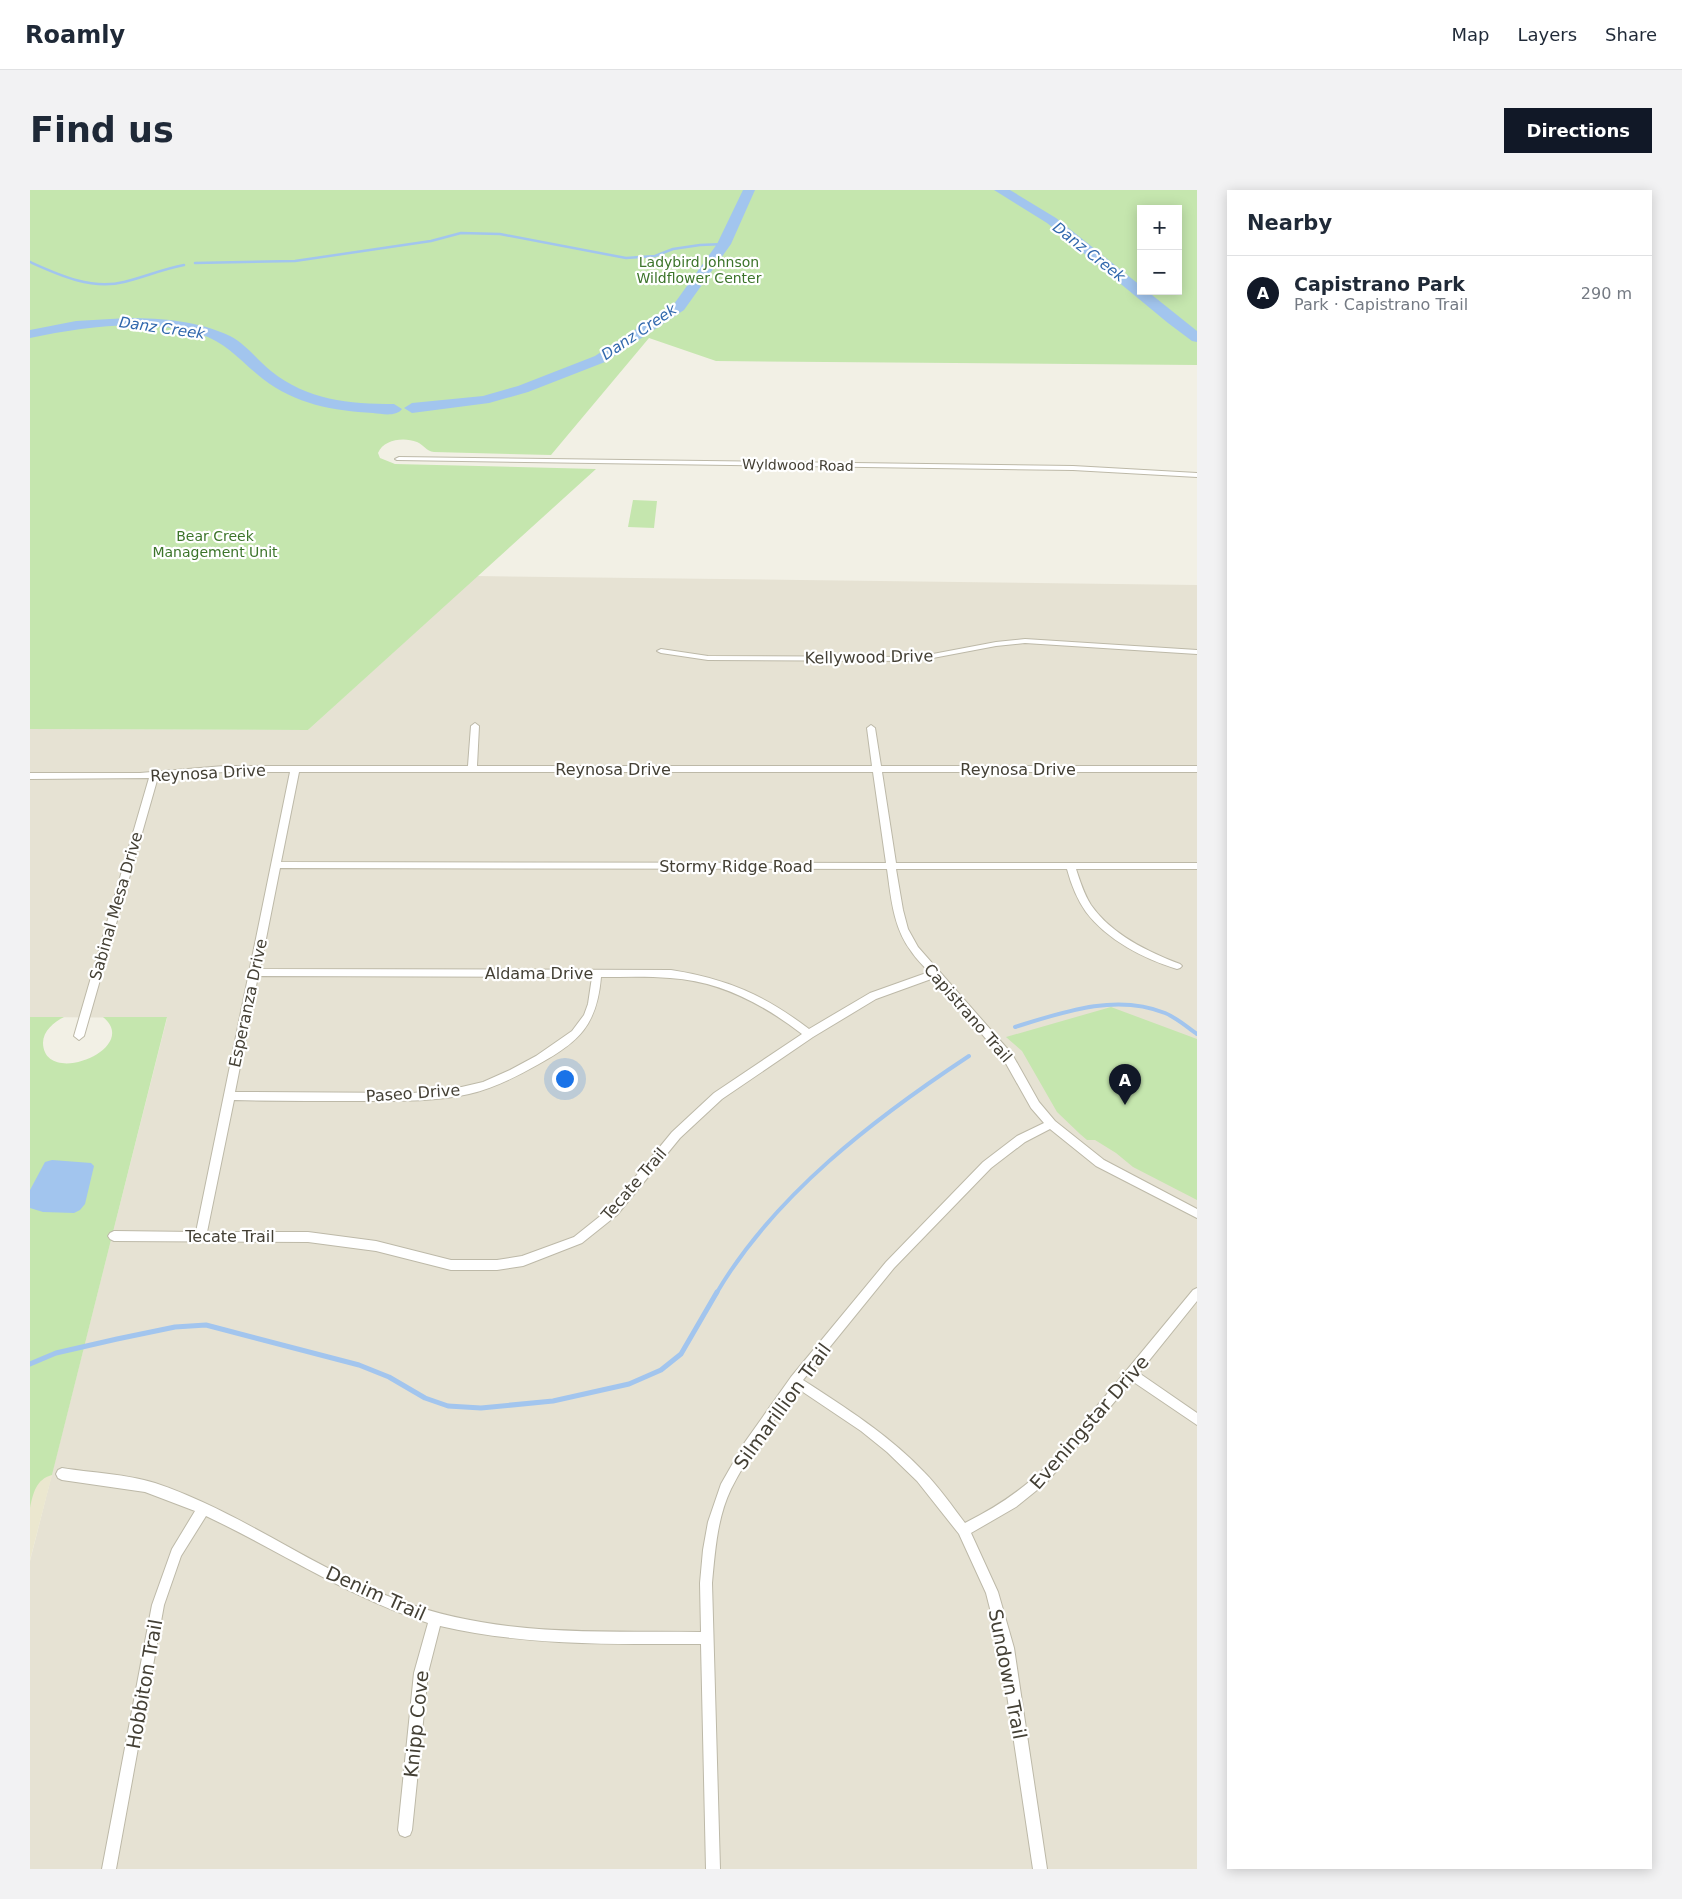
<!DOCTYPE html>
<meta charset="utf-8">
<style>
body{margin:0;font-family:"DejaVu Sans",sans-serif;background:#f2f2f3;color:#1f2937}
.controls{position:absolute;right:15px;top:15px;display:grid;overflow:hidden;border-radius:0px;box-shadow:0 2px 12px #0003}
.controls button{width:45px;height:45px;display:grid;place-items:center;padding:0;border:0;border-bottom:1px solid #e0e1e3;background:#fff;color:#1f2937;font:25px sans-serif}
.you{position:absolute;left:534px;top:888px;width:18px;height:18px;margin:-12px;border:4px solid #fff;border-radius:50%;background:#1a73e8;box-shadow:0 0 0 8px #1a73e833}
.badge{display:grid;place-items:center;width:32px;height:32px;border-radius:50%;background:#111827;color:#fff;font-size:16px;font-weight:700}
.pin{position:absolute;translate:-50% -41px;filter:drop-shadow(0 1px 2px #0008)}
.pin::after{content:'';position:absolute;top:26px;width:18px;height:15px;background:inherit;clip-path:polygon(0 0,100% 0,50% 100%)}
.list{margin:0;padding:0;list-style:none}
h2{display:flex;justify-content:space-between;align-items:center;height:65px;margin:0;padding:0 20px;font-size:21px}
h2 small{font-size:16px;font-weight:400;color:#747a83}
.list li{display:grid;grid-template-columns:32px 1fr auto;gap:15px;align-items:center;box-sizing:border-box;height:75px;padding:0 20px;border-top:1px solid #e0e1e3}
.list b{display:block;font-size:19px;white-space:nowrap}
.list p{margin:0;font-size:16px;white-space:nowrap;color:#747a83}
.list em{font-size:16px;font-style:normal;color:#747a83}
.map{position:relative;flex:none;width:1167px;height:1679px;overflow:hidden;border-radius:0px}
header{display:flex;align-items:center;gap:30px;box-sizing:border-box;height:70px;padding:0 25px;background:#fff;border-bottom:1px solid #e0e1e3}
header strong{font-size:24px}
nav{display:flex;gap:28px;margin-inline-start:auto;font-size:18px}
.intro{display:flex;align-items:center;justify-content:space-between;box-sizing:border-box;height:120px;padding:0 30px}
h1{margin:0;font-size:35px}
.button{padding:12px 22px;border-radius:0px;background:#111827;color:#fff;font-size:18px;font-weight:700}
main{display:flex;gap:30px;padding:0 30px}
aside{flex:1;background:#fff;border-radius:0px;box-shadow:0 2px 12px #0003}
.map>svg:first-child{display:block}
.residential{fill:#e6e2d3}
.education{fill:#ebe7cf}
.green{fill:#c5e6ae;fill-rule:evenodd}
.water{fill:#a2c5ee}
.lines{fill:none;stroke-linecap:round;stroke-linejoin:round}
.stream-far2{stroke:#a2c5ee;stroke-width:2.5}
.stream-far1{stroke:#a2c5ee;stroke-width:4}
.stream{stroke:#a2c5ee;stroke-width:5}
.river{fill:#a2c5ee;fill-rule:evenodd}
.minor-casing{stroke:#bdb9a8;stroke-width:2}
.minor{fill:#fff;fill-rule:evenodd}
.labels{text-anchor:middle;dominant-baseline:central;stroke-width:4.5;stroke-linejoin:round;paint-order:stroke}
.far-park-label{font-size:14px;fill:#3c742a;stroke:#fff}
.far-street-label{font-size:14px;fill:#444035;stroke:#fff}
.far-water-label{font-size:15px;font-style:italic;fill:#3168ad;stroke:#fff}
.street-label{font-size:16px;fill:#444035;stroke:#fff}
.near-street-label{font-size:19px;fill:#444035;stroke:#fff}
</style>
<header>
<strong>Roamly</strong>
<nav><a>Map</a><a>Layers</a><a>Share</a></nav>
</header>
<div class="intro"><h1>Find us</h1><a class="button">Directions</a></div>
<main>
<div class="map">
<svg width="1167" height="1679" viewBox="0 0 1167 1679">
<rect width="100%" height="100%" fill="#f2f0e5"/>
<path class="residential" d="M447 386 1167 395V1679H0V1371L137 828 0 827V539L278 540Z"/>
<path class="education" d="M22 1285 0 1370V1291Z"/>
<path class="green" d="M0 0H1167V175L686 171 619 148 521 265 404 262C396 261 394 255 387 252 374 247 354 249 348 263L350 268 365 274 566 279 278 540 0 539ZM1111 19H1148V101H1111Z
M603 310 627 311 624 338 598 337Z
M1081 817 1167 849V1010L1103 977 1086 963 1065 950H1057L1050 944 1027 922 992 861 976 847Z
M0 827H34C24 832 13 841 13 853 14 898 112 859 73 827H137L22 1285C6 1289 3 1304 0 1318Z"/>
<path class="water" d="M22 970 61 973 64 976 55 1014 50 1020 44 1023 13 1022 0 1018V1000L15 972Z"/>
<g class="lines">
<path class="stream-far2" d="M0 72C29 85 61 100 94 92 114 87 133 79 154 75
M165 73 265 71 401 51 431 43 470 44 596 68 625 66 643 59 670 55 694 54"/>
<path class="stream-far1" d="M985 837C1033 822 1086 803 1135 823 1147 828 1157 837 1167 844
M686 1104C744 1005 845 928 939 866"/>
<path class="stream" d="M0 1174 26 1163 87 1149 145 1137 176 1135 329 1175 359 1187 395 1208 418 1216 451 1218 523 1211 599 1194 631 1180 651 1164 687 1102"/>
<path class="river" d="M713 0H725L701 54 654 120 575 172 498 202 459 213 382 223 374 218 382 213 453 206 488 196 565 166 644 114 687 54Z
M964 0H980L1026 28 1111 96V101H1117L1167 141V152L1162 151 1138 133 1017 33Z
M98 128C133 128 168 131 200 146 216 154 227 170 241 181 277 210 319 214 364 214L372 219C366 227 352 224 343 223 304 221 265 214 233 189 211 172 197 152 169 144 115 128 54 137 0 148V140L46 131Z"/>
<defs>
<path id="minor" d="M369 267 1043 276 1167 283V287L1043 280 367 270 365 269Z
M995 449 1167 460V464L995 453 966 456 887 471 678 470 631 463 627 461 631 459 678 466 887 467 966 452Z
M445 533 449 536 447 576H842L837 538 841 535 845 538 851 576H1167V582H852L866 673H1167V679H1046C1050 691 1054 704 1061 715 1081 744 1118 762 1150 774L1152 776 1150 778 1147 779C1114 769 1077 750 1056 722 1047 709 1041 694 1037 679H866L873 720 878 739 888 757 982 864 1009 912 1025 931 1074 970 1167 1019V1028L1066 976 1020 939 995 952 961 978 864 1078 773 1190C816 1218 859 1245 894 1282 909 1297 922 1316 935 1333 967 1317 994 1299 1020 1273L1163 1100 1167 1098V1111L1109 1183 1167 1223V1235L1102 1191 1017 1292 986 1317 941 1343 968 1402 984 1458 1017 1679H1003L970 1458 956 1403 929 1344 887 1291 857 1262 831 1241 767 1198C744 1231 719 1263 701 1299 687 1328 685 1362 682 1393L690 1679H676L671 1454C583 1454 496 1456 410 1436L398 1483 382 1640 380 1645 375 1647 370 1645 368 1640 384 1483 398 1433C318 1407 252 1362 176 1326L151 1366 134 1415 86 1679H72L122 1415 142 1359 165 1321 115 1302 32 1290 28 1288 26 1284 28 1280 32 1278C63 1283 96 1284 125 1293 212 1322 285 1380 371 1411 467 1447 570 1441 671 1442L670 1393 673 1360 678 1332 691 1294 715 1252 761 1187 856 1072 953 972 987 946 1014 933 1001 918 974 870 904 788 846 809 783 847 692 909 650 948 587 1025 552 1053 493 1076 467 1080H421L346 1061 278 1052 84 1051 80 1049 78 1046 80 1043 84 1041 166 1042 260 582H194L128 587 54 846 49 850 44 846 119 588 0 589V583H110L194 576H438L441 536ZM269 582H843L856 673 251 672ZM250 678 857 679C861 707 863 737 881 761 886 769 893 775 899 782L840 803 779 839C734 805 698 789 641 780L230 779ZM228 786 562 787 558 814 554 825 542 841 506 866 480 880 453 892 423 899 383 903 205 902ZM571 787C594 787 618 786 640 788 690 791 733 814 772 844L684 903 642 942 579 1019 544 1047 492 1066 467 1070H421L346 1051 278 1042H177L204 910C245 911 287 911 329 911 366 911 403 912 439 904 464 898 486 887 509 874 549 852 567 835 571 787Z"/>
</defs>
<use href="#minor" class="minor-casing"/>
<use href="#minor" class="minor"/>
</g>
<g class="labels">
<g class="far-park-label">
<text x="669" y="72">Ladybird Johnson<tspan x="669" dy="16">Wildflower Center</tspan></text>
<text x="185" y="346">Bear Creek<tspan x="185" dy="16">Management Unit</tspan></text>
</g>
<g class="far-street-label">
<text transform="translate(768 275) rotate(1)">Wyldwood Road</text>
</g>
<g class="far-water-label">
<text transform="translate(1059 62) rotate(38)">Danz Creek</text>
<text transform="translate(132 138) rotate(8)">Danz Creek</text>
<text transform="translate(609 142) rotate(-34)">Danz Creek</text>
</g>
<g class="street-label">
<text transform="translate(839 467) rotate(-1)">Kellywood Drive</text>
<text x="583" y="579">Reynosa Drive</text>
<text x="988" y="579">Reynosa Drive</text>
<text transform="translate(178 583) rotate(-3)">Reynosa Drive</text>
<text x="706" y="676">Stormy Ridge Road</text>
<text transform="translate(86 716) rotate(-74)">Sabinal Mesa Drive</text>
<text x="509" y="783">Aldama Drive</text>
<text transform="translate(218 813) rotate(-78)">Esperanza Drive</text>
<text transform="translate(938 823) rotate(49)">Capistrano Trail</text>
<text transform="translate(383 903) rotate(-4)">Paseo Drive</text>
<text transform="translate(604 994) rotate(-49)">Tecate Trail</text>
<text x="200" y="1046">Tecate Trail</text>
</g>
<g class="near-street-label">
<text transform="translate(752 1216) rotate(-54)">Silmarillion Trail</text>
<text transform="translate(1059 1232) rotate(-49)">Eveningstar Drive</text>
<text transform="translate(346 1403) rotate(24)">Denim Trail</text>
<text transform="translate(978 1484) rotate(79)">Sundown Trail</text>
<text transform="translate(114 1494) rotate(-80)">Hobbiton Trail</text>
<text transform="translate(386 1534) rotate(-84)">Knipp Cove</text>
</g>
</g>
</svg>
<div class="controls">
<button>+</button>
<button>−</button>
</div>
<div class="you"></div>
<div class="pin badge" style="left:1095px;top:915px">A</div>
</div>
<aside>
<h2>Nearby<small></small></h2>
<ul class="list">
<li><span class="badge">A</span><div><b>Capistrano Park</b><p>Park · Capistrano Trail</p></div><em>290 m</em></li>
</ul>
</aside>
</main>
